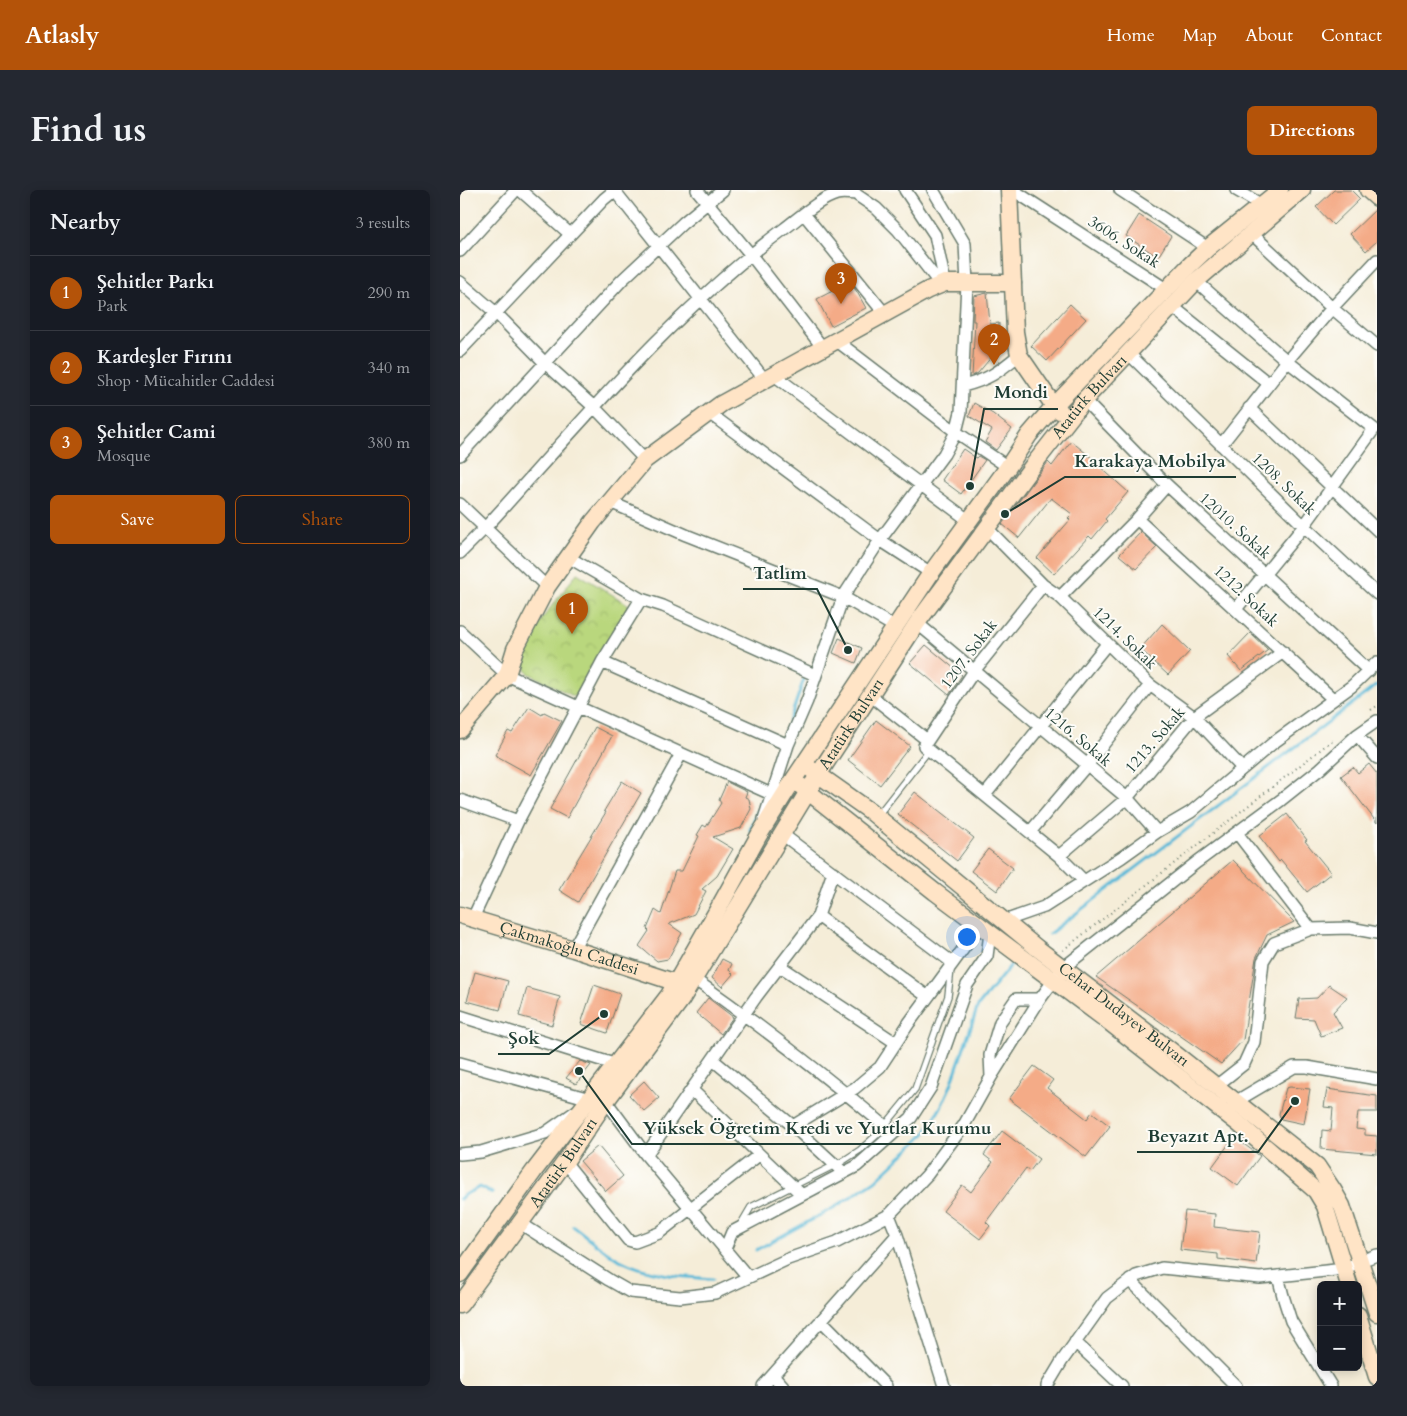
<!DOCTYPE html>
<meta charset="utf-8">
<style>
body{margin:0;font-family:Cardo,serif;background:#242831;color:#f1f3f6}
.controls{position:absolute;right:15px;bottom:15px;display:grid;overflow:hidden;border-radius:8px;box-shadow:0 2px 12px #0003}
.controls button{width:45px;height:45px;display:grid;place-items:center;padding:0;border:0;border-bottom:1px solid #363941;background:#171b24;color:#f1f3f6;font:25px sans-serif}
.you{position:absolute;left:506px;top:746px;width:18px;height:18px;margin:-12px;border:4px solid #fff;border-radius:50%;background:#1a73e8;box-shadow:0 0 0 8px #1a73e833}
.badge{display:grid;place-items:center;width:32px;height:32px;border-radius:50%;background:#b45309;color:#fff;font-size:16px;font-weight:700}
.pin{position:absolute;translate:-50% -41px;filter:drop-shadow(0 1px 2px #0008)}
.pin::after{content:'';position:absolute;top:26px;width:18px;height:15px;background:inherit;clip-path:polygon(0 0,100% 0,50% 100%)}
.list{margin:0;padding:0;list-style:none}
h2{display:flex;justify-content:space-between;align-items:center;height:65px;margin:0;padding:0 20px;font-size:21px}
h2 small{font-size:16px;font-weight:400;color:#9ea1a6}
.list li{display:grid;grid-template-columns:32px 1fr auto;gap:15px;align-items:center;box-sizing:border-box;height:75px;padding:0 20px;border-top:1px solid #363941}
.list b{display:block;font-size:19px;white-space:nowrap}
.list p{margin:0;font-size:16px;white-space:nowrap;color:#9ea1a6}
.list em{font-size:16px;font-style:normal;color:#9ea1a6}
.actions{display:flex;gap:10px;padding:15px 20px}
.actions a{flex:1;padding:11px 0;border:1px solid #b45309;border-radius:8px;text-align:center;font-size:18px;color:#b45309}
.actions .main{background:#b45309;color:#fff}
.map{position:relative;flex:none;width:917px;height:1196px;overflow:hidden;border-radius:8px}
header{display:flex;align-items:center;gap:30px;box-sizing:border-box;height:70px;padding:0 25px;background:#b45309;color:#fff}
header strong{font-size:24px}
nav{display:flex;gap:28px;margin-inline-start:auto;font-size:18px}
.intro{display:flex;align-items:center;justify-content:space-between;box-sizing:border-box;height:120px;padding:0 30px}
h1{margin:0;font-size:35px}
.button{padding:12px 22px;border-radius:8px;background:#b45309;color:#fff;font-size:18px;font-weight:700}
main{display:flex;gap:30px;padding:0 30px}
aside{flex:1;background:#171b24;border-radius:8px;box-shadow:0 2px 12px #0003}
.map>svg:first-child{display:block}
.park{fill:url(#park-crowns);stroke:#6c8a58}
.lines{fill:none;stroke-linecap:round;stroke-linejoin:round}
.stream{stroke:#5ab9d8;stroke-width:3}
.building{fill:#f4ab87}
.lane-casing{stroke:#6a7b6d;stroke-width:8}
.street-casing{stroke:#6a7b6d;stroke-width:14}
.secondary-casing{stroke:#6a7b6d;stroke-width:19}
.path{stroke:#6a7b6d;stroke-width:2;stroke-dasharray:1 4;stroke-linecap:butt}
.lane{stroke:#fff;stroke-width:5.5}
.street{stroke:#fff;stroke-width:11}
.secondary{stroke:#ffe4c6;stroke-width:16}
.labels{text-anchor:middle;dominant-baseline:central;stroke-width:4;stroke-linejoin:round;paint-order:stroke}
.street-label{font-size:16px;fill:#1f3d34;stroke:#fdfcf7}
.leader{fill:none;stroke:#1f3d34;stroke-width:2}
.callout-dot{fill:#1f3d34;stroke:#fdfcf7;stroke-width:2}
.callout-label{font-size:18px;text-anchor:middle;font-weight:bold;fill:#1f3d34;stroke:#fdfcf7;stroke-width:4;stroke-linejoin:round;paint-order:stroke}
</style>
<header>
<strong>Atlasly</strong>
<nav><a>Home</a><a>Map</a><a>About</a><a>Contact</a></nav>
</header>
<div class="intro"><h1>Find us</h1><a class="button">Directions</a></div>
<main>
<aside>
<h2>Nearby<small>3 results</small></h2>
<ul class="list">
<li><span class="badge">1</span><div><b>Şehitler Parkı</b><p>Park</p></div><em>290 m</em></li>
<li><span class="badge">2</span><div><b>Kardeşler Fırını</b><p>Shop · Mücahitler Caddesi</p></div><em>340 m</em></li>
<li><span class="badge">3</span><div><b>Şehitler Cami</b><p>Mosque</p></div><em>380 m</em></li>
</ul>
<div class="actions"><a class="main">Save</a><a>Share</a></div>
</aside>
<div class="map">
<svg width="917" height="1196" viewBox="0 0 917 1196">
<defs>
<pattern id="park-crowns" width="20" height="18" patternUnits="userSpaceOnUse" patternTransform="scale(1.25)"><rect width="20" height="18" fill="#b9d77d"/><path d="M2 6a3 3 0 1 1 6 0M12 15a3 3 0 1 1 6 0" fill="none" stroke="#9fb96d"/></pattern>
</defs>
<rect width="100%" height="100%" fill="#fdfcf7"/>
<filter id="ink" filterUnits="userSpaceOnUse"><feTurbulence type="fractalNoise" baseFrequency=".02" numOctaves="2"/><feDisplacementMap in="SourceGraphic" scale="10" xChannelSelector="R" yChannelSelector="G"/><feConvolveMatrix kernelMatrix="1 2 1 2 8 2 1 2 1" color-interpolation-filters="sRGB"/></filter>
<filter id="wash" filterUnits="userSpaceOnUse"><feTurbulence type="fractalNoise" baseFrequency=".0096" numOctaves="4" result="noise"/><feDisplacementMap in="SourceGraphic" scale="20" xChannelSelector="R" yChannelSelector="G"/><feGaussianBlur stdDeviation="1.12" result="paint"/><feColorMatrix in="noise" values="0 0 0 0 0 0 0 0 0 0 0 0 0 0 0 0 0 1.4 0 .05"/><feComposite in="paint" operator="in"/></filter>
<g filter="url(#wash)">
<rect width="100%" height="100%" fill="#f5edd8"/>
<path class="park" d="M117 383 169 415 115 507 68 483C65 477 61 470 62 464 64 448 106 399 117 383Z"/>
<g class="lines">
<path class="stream" d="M325 544 344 489
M308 592 319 562
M290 640 302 610
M589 744 917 495
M0 1009 4 1005 20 997 32 1003
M113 1036C128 1047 143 1061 160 1070 188 1085 222 1087 253 1089
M296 1060 375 1017 415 991 465 944 481 917 491 895 518 816 551 775 555 771"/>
</g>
<g id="blocks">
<path class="building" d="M874 0H891L900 9 873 35 856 17Z
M917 18V51L906 61 890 44Z
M679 25 711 46 698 67 666 46Z
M390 92 397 102 406 118 371 136 357 109Z
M527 103 530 134 539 133 538 159 518 183 512 186 515 131H513L514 106Z
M610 114 626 129 587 171 571 156Z
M514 213 533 224 552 239 536 260 525 252 532 240 509 226Z
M611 251 638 273 637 274 668 302 645 329 647 331 632 349 629 346 594 384 577 368 610 330 608 328 612 324 591 308 559 348 542 334 588 272 592 276Z
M503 259 516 268 518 266 525 270 501 304 482 290Z
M681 342 697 357 676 379 659 365Z
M702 434 730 461 708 485 680 459Z
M790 443 808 460 781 481 768 466Z
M379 448 402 458 396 473 373 463Z
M466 455 502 485 489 505 450 473Z
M69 517 82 525 84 522 102 531 71 585 35 565 48 541 52 543Z
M416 530 450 556 420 595 388 570Z
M135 537 152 546 107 628 90 619Z
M909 574 917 584V633L881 586 893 577 898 583Z
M162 591 181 603 118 712 99 700 146 622 144 621Z
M267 592 287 602 285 607 289 609 291 619 281 638 253 647 273 659 257 686 242 699 246 701 234 724 209 734 222 743 208 769 197 771 179 756 189 741 187 739 195 720 201 724 215 681H222L239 646 237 645 243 635 246 637 261 613 259 610Z
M455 602 514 648 497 671 438 624Z
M827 624 847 650 845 651 871 683 847 702 821 670 819 672 799 646Z
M528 659 553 678 537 701 511 681Z
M773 670 834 732 807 745 796 768 783 850 761 874 636 787Z
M262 769 272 774 269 780 273 784 262 797 252 788Z
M15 782 48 791 40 820 7 811Z
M134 795 160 804 147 843 121 834Z
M869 795 887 807 873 822 882 838 861 846 854 829 836 828 839 809 857 808Z
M67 798 100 807 92 835 59 826Z
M248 808 273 827 261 844 236 823Z
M120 871 131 875 116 894 106 888Z
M574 876 593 890 587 898 627 929 632 922 650 936 626 967 549 909Z
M184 891 199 908 184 921 169 905Z
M830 897 850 899 844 934 821 929 819 924 826 898Z
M867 899 917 906V922H898L896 939 905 940V945L917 946V964L861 959 862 940 871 941 873 918 864 917Z
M542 941 579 969 570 981 566 978 526 1032 530 1036 520 1049 483 1021 502 995 511 1002 533 972 524 965Z
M774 947 800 966 778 996 752 977Z
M138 956 163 986 146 1001 120 971Z
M725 1021 755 1024 754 1037 800 1042 796 1074 758 1069V1064L720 1060Z"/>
</g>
</g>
<g filter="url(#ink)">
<use href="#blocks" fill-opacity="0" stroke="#6a7b6d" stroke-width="1"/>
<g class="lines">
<defs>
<path id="lane" d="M418 625 469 560
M281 1034 291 1017 383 971 400 960 418 944 455 899 488 806 491 779"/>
<path id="street" d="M60 0 110 44
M154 0 305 190
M237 0 291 65 363 158
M445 0 475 45 485 93
M553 0 706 99
M660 0 748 58
M776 0 802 15
M391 1 416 18 438 40 481 95
M344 24 425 124
M792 44 872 118 917 156
M0 61 56 0
M736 91 827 171 872 118 917 70
M0 92 36 123 85 173 135 218 185 270
M712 116 808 193
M377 151 496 242 548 277
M0 161 144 9 155 0
M668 163 844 336 917 404
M314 185 508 330
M503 196C530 189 538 182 559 165
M624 210 707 295 909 481
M789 218 917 340
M249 223 420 350 471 383
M761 255 827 171 914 239
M0 265 162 90 223 33 263 0
M150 312 226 345 383 407 435 437
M0 314 87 397
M677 329 873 509
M527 338 583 395 600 407 690 495 734 527 782 578
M0 363 25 338C119 235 212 122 324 39 339 28 359 9 377 4 383 2 390 4 396 4
M108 367 181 409 203 416 355 485
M583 395 514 481 464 556 599 666 624 691
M600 407 677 329 707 295
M776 419 844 336 914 239
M457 433 667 608 697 642
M0 441 47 485 311 604
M142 472 328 555
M410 505 467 550
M897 545 917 568
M525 605 647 454
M0 610 58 631
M304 629 328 555 347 511 383 407 420 350 484 264 496 242 501 222 507 93 505 54 473 0
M570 642 627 575 690 495
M777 643 851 739
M322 644 493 773
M599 666 667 608 734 527 823 462
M358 726 468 807
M13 728 58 631 142 472 181 409
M544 731 584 717 662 667 697 642 731 622 813 553 892 496 917 472
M113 759 221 564
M320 776 436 853
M234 789C300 835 363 884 425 936
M0 826 157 875
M253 870 333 936 384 983
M0 873 130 909
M531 887 530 865 540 832 556 809H580
M756 896 784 874 794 852 803 771 814 753 851 739 890 738 917 743
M232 900 342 1005
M146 911 186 965 288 1087
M775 912 834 877H847L917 889
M333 936 395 898 420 877 449 833 520 736
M0 964 21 962 85 943 115 922
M186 965 296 807 358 726 373 682
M105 972 168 1050 175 1052 199 1043 299 965
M429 1025 437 1045 484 1196
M60 1033 149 1090 170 1102 220 1107 255 1103 328 1069 377 1052 429 1025 467 985 504 935 531 887 580 809 603 778 737 672 821 610 860 579 897 545 917 531
M265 1059 272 1042 397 976 451 928 471 897 507 795 527 766 530 743
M818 1086 823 1106 831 1131 871 1196
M670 1090 776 1196
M361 1130 426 1196
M615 1152 662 1196
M313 1185 323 1196
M303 1196 437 1045
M587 1196 602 1171 647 1108 676 1086 702 1078 800 1088 885 1079 900 1071 917 1065"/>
<g id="secondary">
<path d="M549 0 555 142 559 165 594 216 600 221"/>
<path d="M908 0 917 8"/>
<path d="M0 540 47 485 55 459 87 397 133 332 185 270 261 214 468 100 485 93H553"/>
<path id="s1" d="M349 578 410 621 577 758 718 866 857 976 873 1000 882 1016 917 1123"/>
<path d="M341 596 475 702 649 832 779 934 839 986 856 1001 865 1016 889 1095"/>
<path id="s2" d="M0 725 113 759 217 793"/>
<path d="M0 1084 74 981 209 805 257 721 299 645 334 589 471 383 548 277 569 245 594 216 730 75 748 58 820 0"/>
<path id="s3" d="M0 1115 105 972 146 911 221 810 358 585 457 433 574 274 624 210 736 91 842 0"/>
<path d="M898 1125 917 1187"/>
</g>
</defs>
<use href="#lane" class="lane-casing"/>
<use href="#street" class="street-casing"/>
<use href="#secondary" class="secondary-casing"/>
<path class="path" d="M911 520 917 516
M603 760 874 549"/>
<use href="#lane" class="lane"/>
<use href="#street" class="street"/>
<use href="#secondary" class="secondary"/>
</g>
</g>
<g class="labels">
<g class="street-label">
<text transform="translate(664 52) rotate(33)">3606. Sokak</text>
<text stroke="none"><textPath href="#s3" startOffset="1106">Atatürk Bulvarı</textPath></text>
<text transform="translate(824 294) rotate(44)">1208. Sokak</text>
<text transform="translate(775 336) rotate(42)">12010. Sokak</text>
<text transform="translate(786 406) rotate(43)">1212. Sokak</text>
<text transform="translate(665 448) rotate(44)">1214. Sokak</text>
<text transform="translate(509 464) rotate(-53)">1207. Sokak</text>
<text stroke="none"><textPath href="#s3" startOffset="701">Atatürk Bulvarı</textPath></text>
<text transform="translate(618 547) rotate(40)">1216. Sokak</text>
<text transform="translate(695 550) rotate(-49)">1213. Sokak</text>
<text stroke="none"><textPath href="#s2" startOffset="114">Çakmakoğlu Caddesi</textPath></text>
<text stroke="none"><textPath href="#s1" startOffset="400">Cehar Dudayev Bulvarı</textPath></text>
<text stroke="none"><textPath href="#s3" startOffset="176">Atatürk Bulvarı</textPath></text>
</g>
</g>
<path class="leader" d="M510 296L524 219H598M545 324L605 287H776M388 460L357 399H283M144 824L89 864H38M119 881L172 954H541M835 911L798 962H677"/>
<g class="callout-dot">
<circle cx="510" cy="296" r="5"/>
<circle cx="545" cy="324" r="5"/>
<circle cx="388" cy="460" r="5"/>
<circle cx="144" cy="824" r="5"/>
<circle cx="119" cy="881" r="5"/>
<circle cx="835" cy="911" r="5"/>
</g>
<g class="callout-label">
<text x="561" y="208">Mondi</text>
<text x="690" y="277">Karakaya Mobilya</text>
<text x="320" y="389">Tatlım</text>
<text x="64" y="854">Şok</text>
<text x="357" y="944">Yüksek Öğretim Kredi ve Yurtlar Kurumu</text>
<text x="738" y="952">Beyazıt Apt.</text>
</g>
</svg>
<div class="controls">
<button>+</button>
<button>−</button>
</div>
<div class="you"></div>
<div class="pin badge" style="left:112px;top:444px">1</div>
<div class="pin badge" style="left:534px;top:175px">2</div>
<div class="pin badge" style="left:381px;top:114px">3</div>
</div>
</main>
